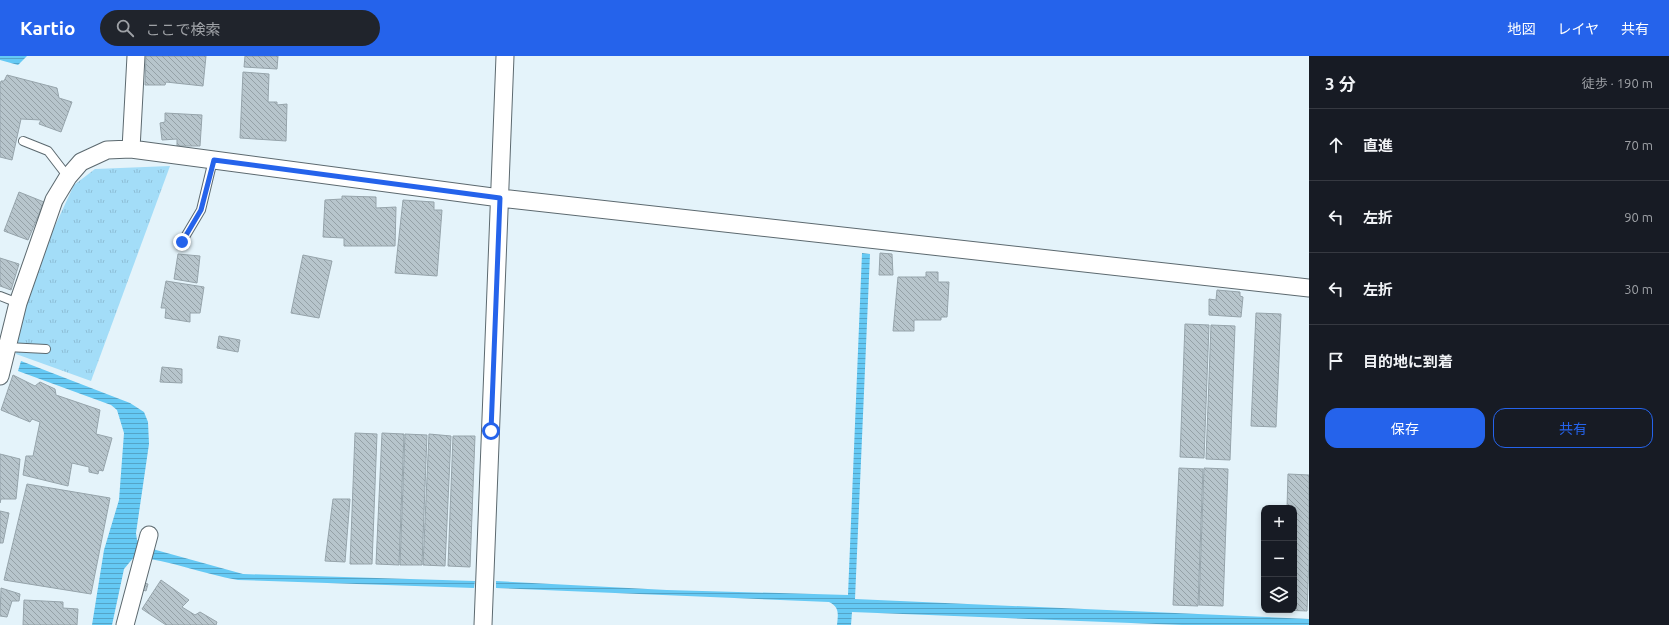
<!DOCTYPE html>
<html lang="ja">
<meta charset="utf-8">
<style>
body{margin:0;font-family:Ubuntu,"Noto Sans JP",sans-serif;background:#20242c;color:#f1f3f6}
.controls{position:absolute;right:12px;bottom:12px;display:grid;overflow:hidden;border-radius:8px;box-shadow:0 2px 6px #0003}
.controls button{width:36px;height:36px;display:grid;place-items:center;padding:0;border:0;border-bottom:1px solid #363941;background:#171b24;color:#f1f3f6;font:20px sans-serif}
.stop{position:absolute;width:12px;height:12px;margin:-9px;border:3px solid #2563eb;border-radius:50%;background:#fff}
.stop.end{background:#2563eb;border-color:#fff;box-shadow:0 1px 4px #0008}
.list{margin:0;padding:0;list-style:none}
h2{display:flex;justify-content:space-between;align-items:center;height:52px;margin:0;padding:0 16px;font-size:17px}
h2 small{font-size:13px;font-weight:400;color:#9ea1a6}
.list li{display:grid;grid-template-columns:26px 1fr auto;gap:12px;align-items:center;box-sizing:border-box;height:72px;padding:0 16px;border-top:1px solid #363941}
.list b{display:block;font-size:15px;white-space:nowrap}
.list em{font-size:13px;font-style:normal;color:#9ea1a6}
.actions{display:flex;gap:8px;padding:12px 16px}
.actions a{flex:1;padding:9px 0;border:1px solid #2563eb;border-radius:12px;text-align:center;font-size:14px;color:#2563eb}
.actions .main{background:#2563eb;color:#fff}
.icon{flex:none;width:22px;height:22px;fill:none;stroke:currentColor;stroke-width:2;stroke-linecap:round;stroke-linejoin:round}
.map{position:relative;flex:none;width:1309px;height:569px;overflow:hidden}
header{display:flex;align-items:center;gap:24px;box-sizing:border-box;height:56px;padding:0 20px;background:#2563eb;color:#fff}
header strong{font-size:19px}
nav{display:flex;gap:22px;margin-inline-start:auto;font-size:14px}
.search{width:280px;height:36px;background:#20242c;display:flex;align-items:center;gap:10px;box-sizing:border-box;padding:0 14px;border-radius:22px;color:#9ea1a6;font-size:15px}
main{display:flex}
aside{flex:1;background:#171b24}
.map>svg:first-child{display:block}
.grass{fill:url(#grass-tufts)}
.water{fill:url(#water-rules)}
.building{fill:url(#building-back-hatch);stroke:#96a4ab}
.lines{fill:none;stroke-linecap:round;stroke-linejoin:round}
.lane-casing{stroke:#5c696f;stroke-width:10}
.street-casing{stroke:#5c696f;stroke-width:19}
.lane{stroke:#fff;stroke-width:8}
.street{stroke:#fff;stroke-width:17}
.route{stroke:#2563eb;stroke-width:5}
</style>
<header>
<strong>Kartio</strong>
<div class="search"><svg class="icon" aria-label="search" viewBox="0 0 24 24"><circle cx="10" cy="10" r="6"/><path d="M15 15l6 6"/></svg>ここで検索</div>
<nav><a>地図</a><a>レイヤ</a><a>共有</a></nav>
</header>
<main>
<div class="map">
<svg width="1309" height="569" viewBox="0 0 1309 569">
<defs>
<pattern id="grass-tufts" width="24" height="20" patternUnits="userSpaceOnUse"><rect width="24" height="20" fill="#a3ddf8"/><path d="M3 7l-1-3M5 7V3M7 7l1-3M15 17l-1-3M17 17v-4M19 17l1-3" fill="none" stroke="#8dbed6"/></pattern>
<pattern id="water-rules" width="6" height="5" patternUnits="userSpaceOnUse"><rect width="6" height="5" fill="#65c9f4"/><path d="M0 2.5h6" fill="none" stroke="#54a4c7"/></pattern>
<pattern id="building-back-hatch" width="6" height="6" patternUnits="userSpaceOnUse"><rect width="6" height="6" fill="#b7c5cc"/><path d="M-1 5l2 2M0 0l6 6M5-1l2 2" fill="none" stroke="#95a1a7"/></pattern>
</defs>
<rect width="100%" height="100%" fill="#e4f3fa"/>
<path class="grass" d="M170 110 91 325 16 298 20 268 46 189 74 129 95 113Z"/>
<path class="water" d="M0 0H27L18 9 0 4Z
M862 197 870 198 855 543 1309 563V569H1182L852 556 851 569H837C838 559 840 551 829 546L496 532V525L667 534 848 539Z
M21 305 130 347 144 356 148 366 149 388 136 477 137 484 156 494 243 518 475 525 474 532 238 524C203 518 170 504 134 501L124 513 112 569H92L104 494 119 444 124 377 117 354 111 349 18 315Z"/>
<path class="building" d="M146 0H206L203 30 166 26 165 29H145Z
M245 0H278L277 13 244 11Z
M243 16 269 18 268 46H277V49L287 48 286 85 240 82Z
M7 19 57 32 59 42 72 46 61 76 39 68 41 64 21 63 12 104 0 101V29L1 25H4Z
M165 57 202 59 200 90H177V83L162 84 160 67 165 66Z
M19 136 44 146 28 184 4 175Z
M342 140 376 141V152L396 151 395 190H344V182L323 181 325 144 342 143Z
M403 144 434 146V154H442L437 220 395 217Z
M880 197 892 198 893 219H879Z
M178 198 200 200 197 227 174 223Z
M303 199 332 205 319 262 291 257Z
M0 202 19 208 11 234 0 230Z
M926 216H938V226H949L947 261H941V264H914V275H893L898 221H926Z
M166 225 204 231 200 257H190V266L165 262 166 252H161Z
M1217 234 1240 236V240L1243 241 1241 261 1209 259V243L1216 244Z
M1256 257 1281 258 1276 371 1251 370Z
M1185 268 1209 269 1204 402 1180 401Z
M1211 269 1235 270 1230 404 1206 403Z
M219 280 240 284 238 296 217 292Z
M162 311 182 313V327L160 326Z
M13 319 35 330 40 326 55 333 56 339 100 354 96 378 112 382 103 415 99 414 98 418 89 416V411L72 407 68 430 23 419 26 400H33L40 366 32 363 30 366 1 354Z
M355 377 377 378 372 508H350Z
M382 377 404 378 399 509 376 508Z
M405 378 427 379 422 509H400Z
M429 378 451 380 445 510 423 509Z
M453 380H475L470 511 448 510Z
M0 398 20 403 16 443H1L0 447Z
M1179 412 1203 413 1198 550 1173 549Z
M1204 412 1228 413 1223 550 1199 549Z
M1288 418 1309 419V503L1307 555 1283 554H1294V452H1287Z
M27 428 110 442 91 538 4 524Z
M333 443H350L345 506 325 505Z
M0 455 9 457 3 487H0Z
M161 524 189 544 182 551 195 559 200 556 217 566 216 569H166L142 553Z
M144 527 148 528 146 535 143 534Z
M1 532 20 538 19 545H12L7 561 0 560Z
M24 544 63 546V552L78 553 77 569H23Z"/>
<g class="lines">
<defs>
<path id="lane" d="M23 85 48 95 68 121
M182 186 201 154 213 104
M0 240 18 247
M7 291 46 293"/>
<path id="street" d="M131 93 136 0
M0 320 18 247 54 144 68 121 81 106 107 94 131 93 500 142 1309 232
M125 569 149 479
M483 569 505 0"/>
</defs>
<use href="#lane" class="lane-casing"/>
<use href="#street" class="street-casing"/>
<use href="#lane" class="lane"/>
<use href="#street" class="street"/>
</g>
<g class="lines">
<path class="route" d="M182 186 201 154 214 104 500 142 491 375"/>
</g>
</svg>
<div class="controls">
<button>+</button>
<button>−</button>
<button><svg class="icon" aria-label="layers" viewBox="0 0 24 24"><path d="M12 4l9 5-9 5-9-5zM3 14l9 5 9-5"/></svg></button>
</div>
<div class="stop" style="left:491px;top:375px"></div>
<div class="stop end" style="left:182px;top:186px"></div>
</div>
<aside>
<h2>3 分<small>徒歩 · 190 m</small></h2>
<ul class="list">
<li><svg class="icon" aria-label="ahead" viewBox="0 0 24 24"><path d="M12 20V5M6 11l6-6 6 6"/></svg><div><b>直進</b></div><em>70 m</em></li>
<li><svg class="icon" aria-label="left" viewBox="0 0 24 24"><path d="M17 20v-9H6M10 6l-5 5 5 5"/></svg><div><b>左折</b></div><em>90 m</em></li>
<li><svg class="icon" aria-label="left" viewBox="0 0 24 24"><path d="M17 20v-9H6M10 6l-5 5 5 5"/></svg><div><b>左折</b></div><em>30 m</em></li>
<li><svg class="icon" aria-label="arrive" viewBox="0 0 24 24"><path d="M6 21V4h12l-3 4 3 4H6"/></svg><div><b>目的地に到着</b></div></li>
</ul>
<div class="actions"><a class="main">保存</a><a>共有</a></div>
</aside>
</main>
